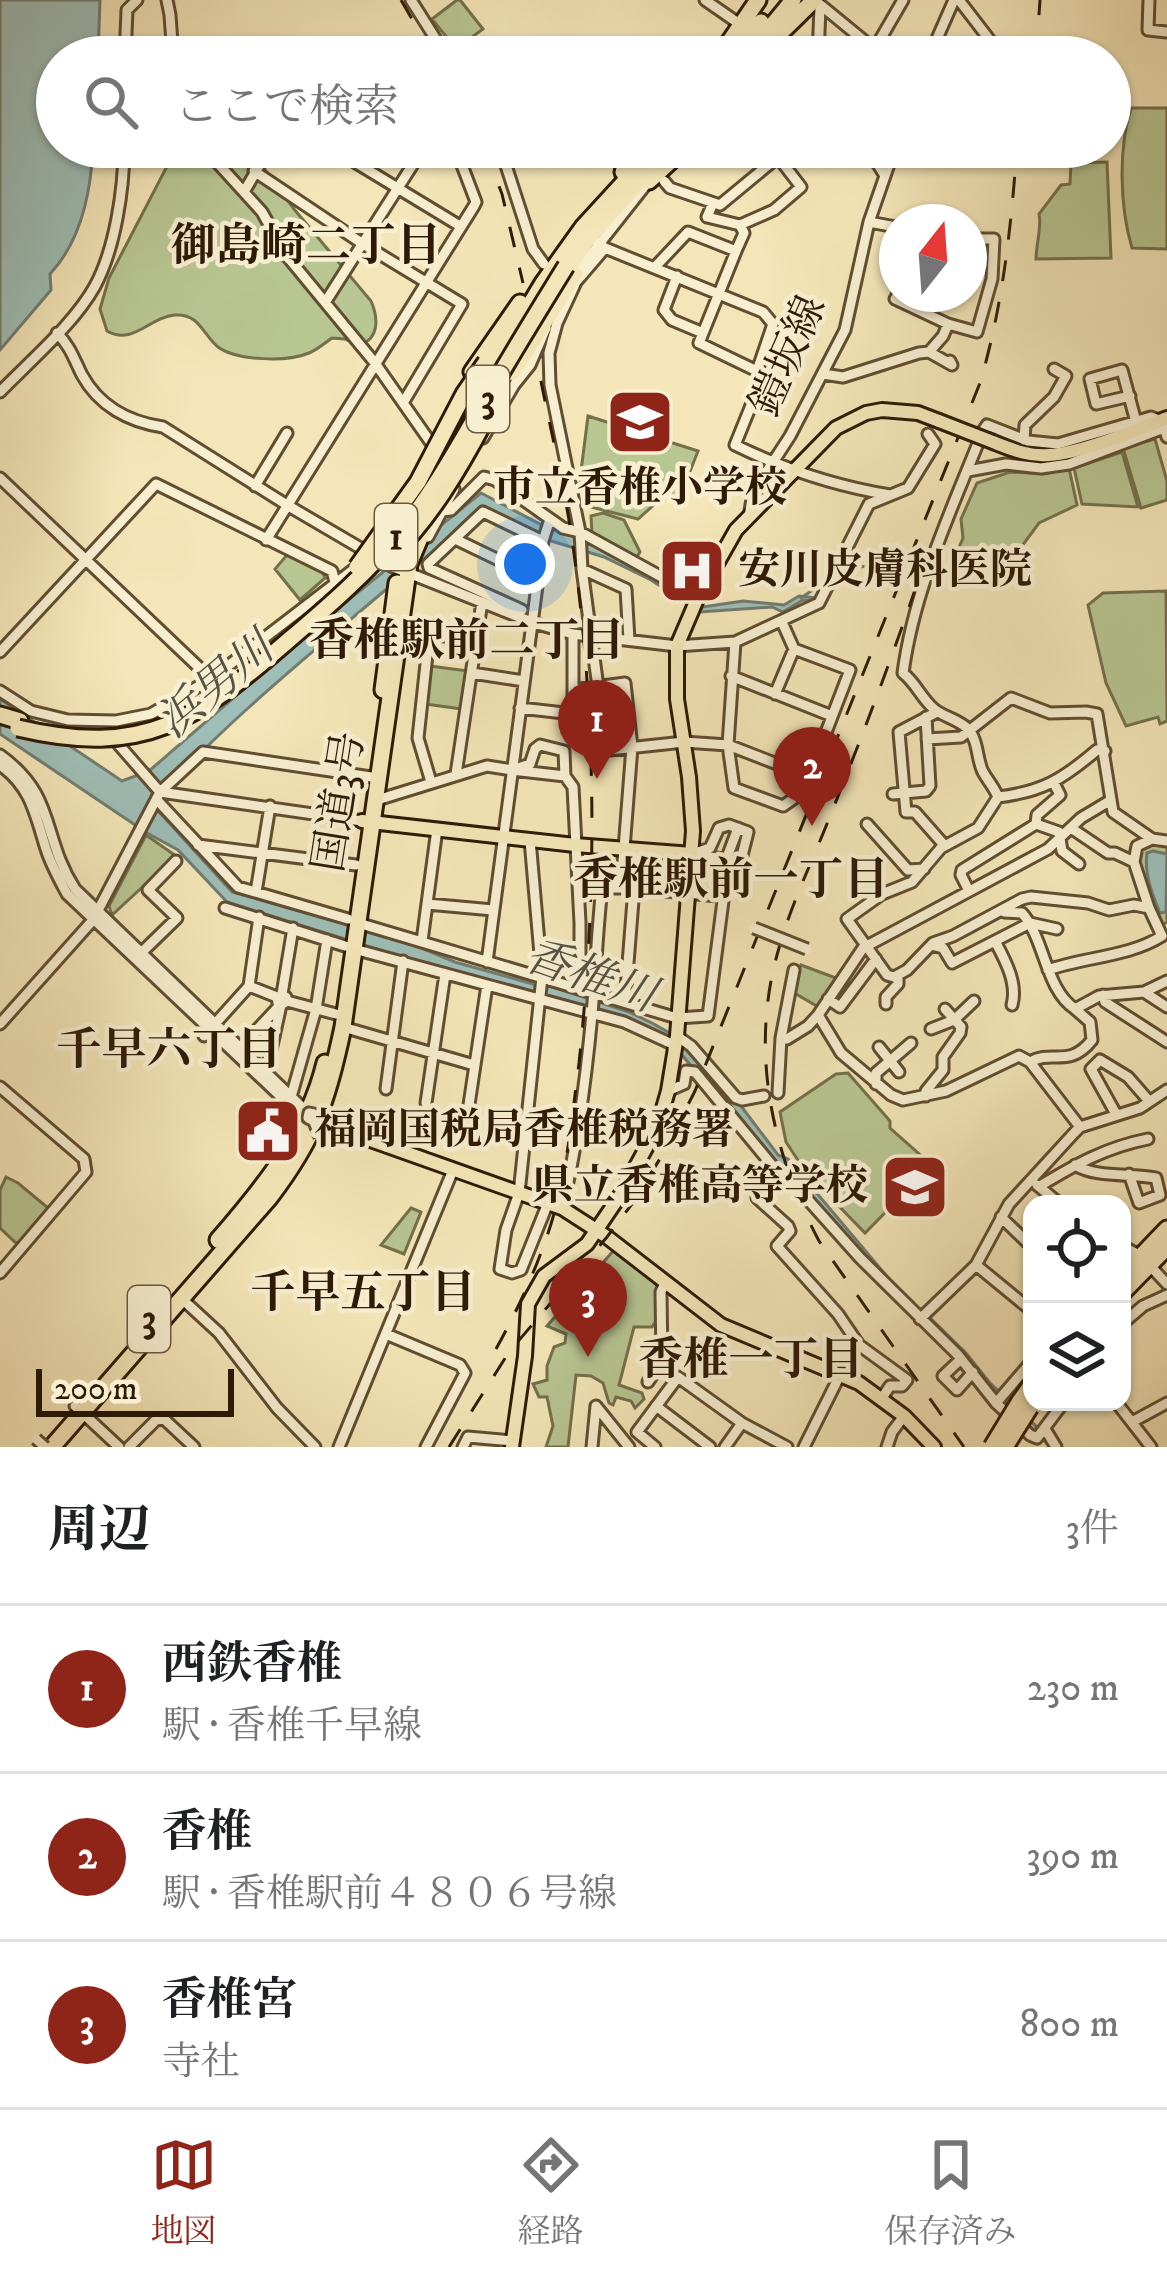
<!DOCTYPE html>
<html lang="ja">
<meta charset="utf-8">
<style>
body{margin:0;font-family:"IM FELL DW Pica","Noto Serif JP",serif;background:#f6f6f6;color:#202124}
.controls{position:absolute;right:36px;bottom:36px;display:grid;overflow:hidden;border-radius:24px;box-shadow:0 3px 9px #0004}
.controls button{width:108px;height:108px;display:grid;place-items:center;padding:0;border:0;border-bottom:3px solid #e0e0e0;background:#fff;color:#202124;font:60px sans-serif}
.compass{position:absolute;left:879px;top:204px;width:108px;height:108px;border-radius:50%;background:#fff;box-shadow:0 3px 9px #0004;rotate:17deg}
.scale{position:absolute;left:36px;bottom:30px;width:198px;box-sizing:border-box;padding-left:12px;border:6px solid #2e1a06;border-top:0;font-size:33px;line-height:42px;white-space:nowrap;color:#2e1a06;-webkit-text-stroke:9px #f8efd1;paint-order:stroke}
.you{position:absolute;left:525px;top:564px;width:42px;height:42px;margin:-30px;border:9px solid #fff;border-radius:50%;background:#1a73e8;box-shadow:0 0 0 18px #1a73e833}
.badge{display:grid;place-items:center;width:78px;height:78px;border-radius:50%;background:#8f2418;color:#fff;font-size:39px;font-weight:700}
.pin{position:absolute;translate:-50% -99px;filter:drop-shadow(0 3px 6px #0008)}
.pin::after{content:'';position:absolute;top:63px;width:42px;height:36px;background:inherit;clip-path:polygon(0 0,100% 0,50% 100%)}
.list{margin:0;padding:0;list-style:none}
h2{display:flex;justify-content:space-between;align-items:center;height:156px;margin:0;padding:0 48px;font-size:51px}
h2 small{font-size:39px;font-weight:400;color:#757577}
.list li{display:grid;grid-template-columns:78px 1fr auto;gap:36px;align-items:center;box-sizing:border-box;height:168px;padding:0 48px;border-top:3px solid #e0e0e0}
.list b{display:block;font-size:45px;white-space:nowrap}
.list p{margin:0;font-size:39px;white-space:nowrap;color:#757577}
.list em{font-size:39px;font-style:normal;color:#757577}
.icon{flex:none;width:66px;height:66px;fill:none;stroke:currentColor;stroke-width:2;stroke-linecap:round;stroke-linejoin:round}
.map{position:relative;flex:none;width:1167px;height:1447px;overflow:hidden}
.search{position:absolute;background:#fff;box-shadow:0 3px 9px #0004;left:36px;right:36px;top:36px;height:132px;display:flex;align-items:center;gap:30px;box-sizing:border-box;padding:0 42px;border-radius:66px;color:#757577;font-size:45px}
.sheet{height:660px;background:#fff}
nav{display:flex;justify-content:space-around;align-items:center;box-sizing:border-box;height:168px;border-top:3px solid #e0e0e0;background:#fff;font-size:33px;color:#757577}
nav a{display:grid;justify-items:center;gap:6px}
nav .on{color:#8f2418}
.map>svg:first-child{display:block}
.green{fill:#b8c692;stroke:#73704c;stroke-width:3}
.water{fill:#9ebeb7;stroke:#717c70;stroke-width:3}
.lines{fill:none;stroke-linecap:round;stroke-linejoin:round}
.stream{stroke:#717c70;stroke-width:3}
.minor-casing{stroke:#604d32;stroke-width:15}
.major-casing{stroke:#2e1a06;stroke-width:18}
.highway-casing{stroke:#2e1a06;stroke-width:21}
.minor{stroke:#f8efd1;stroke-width:9}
.major{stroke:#f4e6b8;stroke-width:12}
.highway{stroke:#f4e6b8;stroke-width:15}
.rail{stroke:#2e1a06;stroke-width:3;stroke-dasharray:21 21;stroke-linecap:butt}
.minor-bridge-casing{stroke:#604d32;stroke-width:15;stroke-linecap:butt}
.major-bridge-casing{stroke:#2e1a06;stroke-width:18;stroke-linecap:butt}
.highway-bridge-casing{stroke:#2e1a06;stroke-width:21;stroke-linecap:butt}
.minor-bridge{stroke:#f8efd1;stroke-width:9}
.major-bridge{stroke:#f4e6b8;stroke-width:12}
.highway-bridge{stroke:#f4e6b8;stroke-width:15}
.labels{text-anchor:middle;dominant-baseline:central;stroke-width:9;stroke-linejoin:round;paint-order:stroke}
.shield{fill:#f8efd1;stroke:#6b5a43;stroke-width:3}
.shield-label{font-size:39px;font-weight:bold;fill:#2e1a06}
.street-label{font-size:42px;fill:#2e1a06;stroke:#f8efd1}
.poi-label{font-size:42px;font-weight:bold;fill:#2e1a06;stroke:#f8efd1;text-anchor:start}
.neighbourhood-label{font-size:45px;font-weight:bold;fill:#2e1a06;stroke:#f8efd1}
.water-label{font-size:45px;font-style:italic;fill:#555344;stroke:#f8efd1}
</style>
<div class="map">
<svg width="1167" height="1447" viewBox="0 0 1167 1447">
<rect width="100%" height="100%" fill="#f4e6b8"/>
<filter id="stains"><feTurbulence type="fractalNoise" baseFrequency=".00167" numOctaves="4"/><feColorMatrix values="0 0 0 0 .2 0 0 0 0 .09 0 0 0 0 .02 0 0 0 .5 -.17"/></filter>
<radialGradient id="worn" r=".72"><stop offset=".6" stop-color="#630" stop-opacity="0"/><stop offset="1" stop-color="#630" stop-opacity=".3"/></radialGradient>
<path class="green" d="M457 0H460L483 29 456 49 432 19Z
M1131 108H1167V249L1132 248C1120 208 1118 149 1131 108Z
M177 147H248L294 209 371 301C378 317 380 338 360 345L345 339 332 338C325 343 317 350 309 353 288 362 237 361 218 347 203 335 199 313 175 315 149 317 133 346 107 331L100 309 109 278Z
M1107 162 1111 258 1036 259C1036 245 1042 226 1039 214L1061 185 1070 184 1071 163Z
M588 416 698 451 678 502 665 495 638 519 591 507 580 479Z
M1155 439 1167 481V500L1141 508 1123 448Z
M1122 452 1138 507 1082 504 1074 468Z
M1069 468 1077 505 1039 523 1013 558 991 565 950 569 963 538 961 519 977 483 1010 472 1044 474Z
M603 513 624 520 640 552 636 558 592 534 591 516Z
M287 555 322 571 325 578 300 600 275 569Z
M1166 591 1167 721 1160 724 1158 717 1126 726 1106 683 1088 605 1103 593Z
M430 666 468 671 462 709 425 704Z
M146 835 176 856 112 915 109 906Z
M1149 844 1167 845V922L1160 926C1148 903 1134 875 1138 849Z
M801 965 836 978 820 1008 791 991Z
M848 1073 890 1121V1128L926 1160 928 1169 865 1233 805 1171 786 1142 780 1112 836 1074Z
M6 1177 18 1183 48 1208V1213L22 1241 16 1243 0 1228V1190Z
M411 1208 421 1212 404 1254 381 1245Z
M614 1250 659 1286 657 1319 652 1327H634L619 1385 642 1393 644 1399 635 1408 631 1401 616 1397 613 1405 609 1403 603 1383 591 1376 576 1375 568 1447H546L553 1426 547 1397H539L533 1384 547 1380V1366L554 1347 565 1343 566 1334 547 1326Z"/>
<path class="water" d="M0 0H100L98 57H57V147H93C91 192 81 241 50 274L51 290 0 350Z
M481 493 540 524 583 538 670 585 703 607 743 601 784 605 799 596 818 598 817 601 803 600 783 612 772 607 700 612 651 580 604 557 548 540 485 510C452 539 416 564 383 592 303 660 220 727 150 806L161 814 232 892 402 940 455 962 533 984 550 986 629 1012 652 1023 684 1041 738 1102 778 1155 788 1159 906 1299 929 1317 966 1353 990 1383 1035 1425 1051 1447 987 1385 859 1254 797 1181 784 1175 776 1167 760 1143 724 1105 671 1042 640 1024 450 972 227 902 178 850 147 833 0 734V699L122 781 149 771 325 619Z
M1153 851 1167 854 1166 912 1160 913C1152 894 1144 873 1147 853Z"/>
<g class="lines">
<path class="stream" d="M836 575 843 570 889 562
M801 598 823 583"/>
<defs>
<path id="minor" d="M167 0 170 15 173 57
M411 0 447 57
M705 0 741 25
M959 0 989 39 994 57
M1149 0 1148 30 1167 32
M817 2 884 57
M125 57 127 10 137 0
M818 57 820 7
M870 57 903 0
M929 57 954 0
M203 147 262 212 286 255 375 363 431 443
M330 147 460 226
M500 147 533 249 544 264
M867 147 884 174
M1003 155 1004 147
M254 171 363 244 462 304 403 403
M664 181 670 188 720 205 778 157 801 187 774 210 740 225 744 233 736 251
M244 192 270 147
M713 203 707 217 740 225
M869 222 896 227
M589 237 605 248 763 312 773 324 757 371 763 376 735 445C784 469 835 486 890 495
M605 248 576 282 557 323 549 353 550 385 580 532 582 569 606 746 609 750 684 742 728 745 734 788 783 806 803 792 850 670 794 649 782 622
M581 267 648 182
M655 267 688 232 736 251 699 343 757 371
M677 276 664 310 672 320 703 333
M898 294 895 299 948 324 977 332 992 279 994 239H969
M326 301 424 147
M57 333C70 346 74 359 82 375 99 406 129 422 163 427L287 505 391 566 534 623 573 634 677 646 735 642 819 603 869 504 908 488 935 444 928 434
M929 352 943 336 948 324
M823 374 843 377 919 353 929 352 952 365 950 361
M0 392C30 361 74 324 95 286 115 249 124 189 124 147
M1130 396 1096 404 1090 379 1122 370 1136 422
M483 438 514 385 530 365 546 328
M1024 440 1025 425 1054 397 1066 376 1054 369
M968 471 1006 464 1041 468 1069 464 1164 428
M0 478 211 679
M255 486 287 433
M441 511 451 510 484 477 495 480 563 528 580 532 698 597
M749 517 753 493 790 436 845 330 869 222 895 147
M428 537 454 489
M455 539 538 579
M266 540 474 206 476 202 460 160 443 147
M582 569 626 589 629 640
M522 610 429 568 428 564 483 512 543 541
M735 642 728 745 808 776
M0 652 156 484 332 571 335 582
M472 673 524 681
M731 676 832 716
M573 690 625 683 632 747 621 887
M0 691 31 711 68 720 116 721 151 714 211 679 358 566
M775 694 794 649
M520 708 573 714V634
M937 712 899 732 906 812H915L945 846
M118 735 119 745 160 792
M927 739 961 737 1011 698 1050 713 1086 712 1097 714 1113 812 1152 839 1167 841
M540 745 564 751 565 776 512 770 530 764 535 749Z
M0 755C57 796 41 836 75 889L308 1113
M0 765C31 787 35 814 46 849 51 865 59 879 67 894L295 1110 308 1113
M456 774 482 602
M565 776 573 787 580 923V988
M431 782 418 738 429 636 432 634 476 641
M160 792 362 821
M893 794 926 791 930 786 926 717
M998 797C1042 792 1063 779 1097 750L1105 751
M157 800 238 887 348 919
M377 800 487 766 512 770
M867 824 908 870 924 869
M1036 824 1037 815 1060 795 1054 783
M729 825 748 832 742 856 734 861 692 854 710 848 719 828Z
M1071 828 1108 853H1115L1134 862 1137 846 1152 839
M530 840 542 977 519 1193 506 1230 500 1269 512 1273 521 1270 548 1203
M198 845 356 865
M726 860 738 828
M969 891 961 875 962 870 1036 824 1059 832 1062 851 1079 864
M256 892 270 806
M427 904 493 910
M225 908 345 946
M1149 908 1134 905 1109 910 1088 903 1031 897 1022 899 953 936 933 943 907 970 894 977 887 975 847 919 882 894 912 882 941 848 978 828 998 797C994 787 988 781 983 772 976 758 979 740 967 728 957 719 944 717 934 709 921 698 916 683 903 673 914 589 952 509 983 431L987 425 1028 441 1058 444 1151 417 1162 421 1167 437
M1004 912 1022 913C1045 939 1045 989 1075 1009
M358 923 677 1018 708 1016 723 901 718 896 634 888H579
M422 941 437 829
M995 941C1005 960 1018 983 1012 1005
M931 945 943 948 952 963 1030 923 1057 929
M354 949 624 1022 672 1044 674 1051
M140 954 177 918 148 890 176 861
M487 962 543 541 550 519
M1048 970C1084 957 1129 957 1162 936L1149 908 1134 862
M249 986 277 997 278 1003
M1144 992 1167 1007
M282 994 293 928
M1103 995 1105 1002 1167 1042
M286 997 287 1001 336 1014
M828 999 840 1007 876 959
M625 1001 634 888
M886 1004V997L898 984V975
M818 1015 841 1053 891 1095 903 1100 946 1091 1019 1056 1030 1062C1052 1049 1069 1069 1092 1040L1090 1022 1075 1009 1099 996 1144 992 1167 981
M0 1024 93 920 160 792 203 752 371 777
M343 1027 474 1065
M931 1029 954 1020 974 1001
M204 1036 249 986 259 917
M677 1036 691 1046 736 1098 742 1100 764 1096
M781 1038 794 970
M879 1047 899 1072
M240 1048 280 1005
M1030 1062 1080 1127
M263 1070 268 1064 281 1005 287 1001
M876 1084V1073L911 1043
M0 1087 84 1159 86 1172 0 1273
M386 1089 403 961
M668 1091 684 1084 686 1071 695 1072 776 1170 801 1192 860 1258 958 1355 996 1403 1030 1435 1037 1438 1064 1402
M778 1093 781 1038 787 1039 808 1026 818 1015 863 948 1048 849 1081 818 1111 800
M926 1096V1091L943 1070V1057L960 1033 961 1027 945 1009
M291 1097 316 1009 327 940
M426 1103 445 974
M1116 1114 1091 1069 1100 1060 1128 1077 1149 1101
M467 1118 487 985
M1075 1165C1096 1178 1130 1173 1156 1178L1160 1195 1139 1203 1129 1174
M776 1170 757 1194V1198L788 1226 790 1231 777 1246 838 1314 859 1345 907 1380 902 1386H890L882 1398
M1037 1185 1060 1204
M1040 1186C1076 1164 1107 1147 1148 1139
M562 1208C578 1144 586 1079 592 1014 597 958 598 903 607 847
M1001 1217 1032 1247
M1122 1246 1141 1256 1167 1284
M976 1265 1032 1311
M181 1298 219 1333 277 1408 315 1447
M920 1319 976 1265 1009 1204 1074 1133 1080 1127 1140 1108 1167 1090
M1122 1324 1143 1306 1167 1295
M386 1334 460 1365 465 1373 426 1447
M961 1359 943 1376 957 1390 973 1372
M648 1382 662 1361 661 1292 665 1283
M1116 1402 1151 1447
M996 1403 1032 1361
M75 1406 119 1447
M596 1406 629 1447
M656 1406 710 1447
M1132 1422 1167 1403
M1045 1429 1056 1447
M129 1447 156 1420 164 1419 194 1447
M339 1447 453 1170
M463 1447 468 1437 513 1441
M592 1447 596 1406
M655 1447 637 1432 678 1377 742 1423 787 1447
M725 1447 742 1423
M804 1447 841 1373
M887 1447 892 1432 904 1416"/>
<path id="major" d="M993 442C1011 449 1029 457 1049 455 1077 454 1139 430 1167 418
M362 821 575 845 692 854
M313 1116 334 1127 562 1208 607 1237 721 1325 859 1383 904 1416 934 1447
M512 1447 525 1356 528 1304 544 1276 587 1244 621 1194 658 1126 668 1091 677 1036 693 831 689 777 677 699V646L698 597 736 530 836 428 866 413 882 410 918 413 939 421"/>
<path id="highway" d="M761 39 793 0
M719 57 758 0
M734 57 761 22
M756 57 814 0
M623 172 645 147
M649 181 686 147
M561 278 589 237 670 147
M472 372 520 303
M512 373 575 274
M429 486 443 450 543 283 583 227 638 167
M383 690 397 583
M0 715 20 721
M218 1240C264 1187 308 1133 325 1063
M1122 1276 1167 1229
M1122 1293 1167 1247
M1020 1401 1032 1384
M52 1447 270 1197C315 1138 328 1099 343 1027L409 564 430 514"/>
</defs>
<use href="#minor" class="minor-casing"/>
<use href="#major" class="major-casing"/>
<use href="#highway" class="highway-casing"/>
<use href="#minor" class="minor"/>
<use href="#major" class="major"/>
<use href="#highway" class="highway"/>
<path class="rail" d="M401 0 434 57
M1036 57 1040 0
M484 147 502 194 523 283
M916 587C890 663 862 737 832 811 815 856 792 901 779 948 749 1049 771 1150 819 1241L964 1447
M496 1349C518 1309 537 1268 551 1224 567 1172 572 1117 579 1063 597 895 597 722 574 554 566 491 550 429 538 366
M449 1447 509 1352 607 1237 635 1200 664 1152 695 1091 980 383C1003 305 1011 228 1017 147"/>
<defs>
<path id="minor-bridge" d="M754 928 807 949
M309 1113 314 1114 312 1120 308 1118Z
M313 1119 320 1137
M36 1439 45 1447"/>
<path id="major-bridge" d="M939 421 993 442"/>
<path id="highway-bridge" d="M392 555C430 518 459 469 484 422
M357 567 418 482 464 394 486 362
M18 728C145 758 197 720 290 639 329 606 369 571 402 531 442 481 471 423 504 368 524 334 545 300 566 266
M992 1447 1020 1401
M1005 1447 1030 1407"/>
</defs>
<use href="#minor-bridge" class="minor-bridge-casing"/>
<use href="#major-bridge" class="major-bridge-casing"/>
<use href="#highway-bridge" class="highway-bridge-casing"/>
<use href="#minor-bridge" class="minor-bridge"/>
<use href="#major-bridge" class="major-bridge"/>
<use href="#highway-bridge" class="highway-bridge"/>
</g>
<defs>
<symbol id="school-square" viewBox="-11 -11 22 22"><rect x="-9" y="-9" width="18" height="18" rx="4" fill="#8f2418" stroke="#f8efd1"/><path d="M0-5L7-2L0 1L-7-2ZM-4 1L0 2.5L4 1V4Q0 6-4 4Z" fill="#fff"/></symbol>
<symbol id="hospital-square" viewBox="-11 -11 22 22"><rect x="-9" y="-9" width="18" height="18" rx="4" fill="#8f2418" stroke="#f8efd1"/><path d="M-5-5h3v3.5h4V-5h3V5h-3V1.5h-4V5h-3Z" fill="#fff"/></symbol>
<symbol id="civic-square" viewBox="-11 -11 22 22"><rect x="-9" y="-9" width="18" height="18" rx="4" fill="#8f2418" stroke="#f8efd1"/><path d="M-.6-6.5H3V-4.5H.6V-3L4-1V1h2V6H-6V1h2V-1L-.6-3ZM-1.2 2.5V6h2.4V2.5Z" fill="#fff"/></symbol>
</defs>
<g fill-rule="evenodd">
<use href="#school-square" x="602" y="384" width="76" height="76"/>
<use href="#hospital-square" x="654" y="533" width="76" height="76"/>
<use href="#civic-square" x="230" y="1093" width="76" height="76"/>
<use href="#school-square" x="877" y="1149" width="76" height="76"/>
</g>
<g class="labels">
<g class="shield">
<rect x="467" y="366" width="42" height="66" rx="9"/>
<rect x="375" y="504" width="42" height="66" rx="9"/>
<rect x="128" y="1286" width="42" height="66" rx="9"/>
</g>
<g class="shield-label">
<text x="488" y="399">3</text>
<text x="396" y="537">1</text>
<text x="149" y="1319">3</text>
</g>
<g class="street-label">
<text transform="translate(789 356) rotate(-66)">鎧坂線</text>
<text transform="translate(340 802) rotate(-81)">国道3号</text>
</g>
<g class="poi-label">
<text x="640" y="489" text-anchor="middle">市立香椎小学校</text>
<text x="738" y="571">安川皮膚科医院</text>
<text x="314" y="1131">福岡国税局香椎税務署</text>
<text x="868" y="1187" text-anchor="end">県立香椎高等学校</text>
</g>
<g class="neighbourhood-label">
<text x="306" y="247">御島崎二丁目</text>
<text x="467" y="642">香椎駅前二丁目</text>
<text x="731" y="881">香椎駅前一丁目</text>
<text x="169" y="1051">千早六丁目</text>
<text x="363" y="1294">千早五丁目</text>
<text x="751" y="1361">香椎一丁目</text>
</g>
<g class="water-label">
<text transform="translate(216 686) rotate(-40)">浜男川</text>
<text transform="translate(590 977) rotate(19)">香椎川</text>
</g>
</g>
<rect width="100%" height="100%" filter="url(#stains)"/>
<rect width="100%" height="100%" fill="url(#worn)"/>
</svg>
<div class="controls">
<button><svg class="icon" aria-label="locate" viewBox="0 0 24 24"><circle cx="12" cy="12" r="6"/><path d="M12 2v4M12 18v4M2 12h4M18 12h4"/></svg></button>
<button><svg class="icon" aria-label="layers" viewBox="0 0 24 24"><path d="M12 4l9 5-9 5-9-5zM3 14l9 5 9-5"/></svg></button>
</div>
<svg class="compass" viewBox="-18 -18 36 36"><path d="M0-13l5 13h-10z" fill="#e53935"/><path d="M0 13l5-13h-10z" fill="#757577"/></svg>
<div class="scale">200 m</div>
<div class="you"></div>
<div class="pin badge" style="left:597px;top:779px">1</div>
<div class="pin badge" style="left:812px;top:826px">2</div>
<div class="pin badge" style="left:588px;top:1357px">3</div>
<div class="search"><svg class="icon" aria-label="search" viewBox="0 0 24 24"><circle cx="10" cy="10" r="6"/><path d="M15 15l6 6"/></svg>ここで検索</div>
</div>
<section class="sheet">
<h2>周辺<small>3件</small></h2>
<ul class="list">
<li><span class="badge">1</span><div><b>西鉄香椎</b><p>駅 · 香椎千早線</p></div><em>230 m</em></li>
<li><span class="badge">2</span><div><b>香椎</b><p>駅 · 香椎駅前４８０６号線</p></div><em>390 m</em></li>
<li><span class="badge">3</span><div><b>香椎宮</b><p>寺社</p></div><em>800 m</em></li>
</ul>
</section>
<nav>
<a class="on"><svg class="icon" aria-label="map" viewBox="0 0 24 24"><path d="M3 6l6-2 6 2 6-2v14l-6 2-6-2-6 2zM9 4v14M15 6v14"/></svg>地図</a>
<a><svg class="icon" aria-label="directions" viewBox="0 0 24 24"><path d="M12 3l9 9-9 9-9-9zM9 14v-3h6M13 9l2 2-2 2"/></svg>経路</a>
<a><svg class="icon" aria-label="saved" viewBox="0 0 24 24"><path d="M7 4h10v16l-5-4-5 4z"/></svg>保存済み</a>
</nav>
